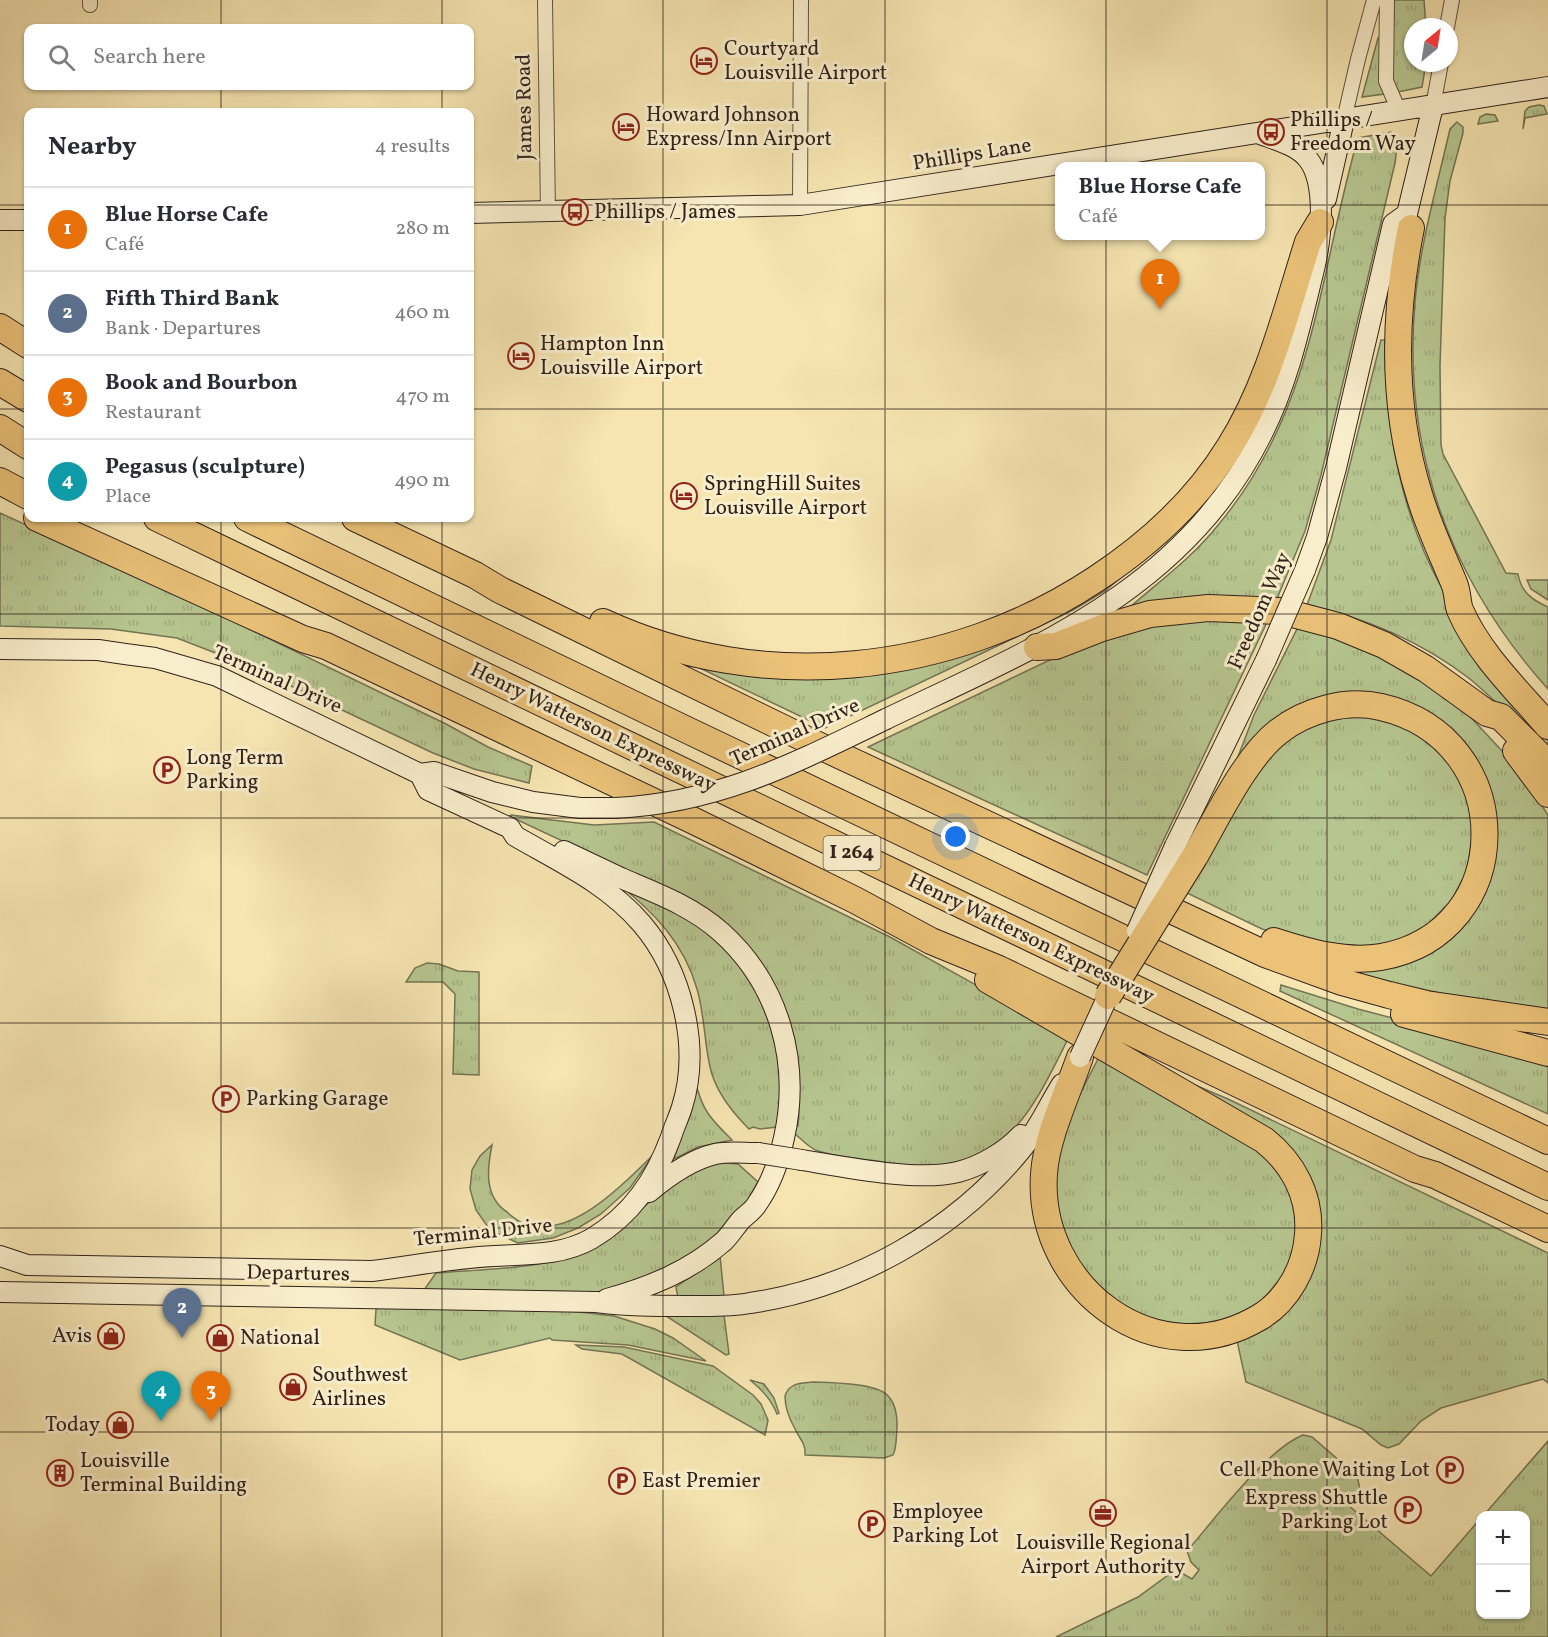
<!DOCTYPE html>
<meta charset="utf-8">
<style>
body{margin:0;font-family:Vollkorn,serif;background:#f2f2f3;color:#2b2b33}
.controls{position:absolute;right:18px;bottom:18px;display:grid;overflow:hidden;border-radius:12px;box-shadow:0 2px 4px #0004}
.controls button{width:54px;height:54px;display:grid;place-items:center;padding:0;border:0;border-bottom:2px solid #e1e1e2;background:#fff;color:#2b2b33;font:30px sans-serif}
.compass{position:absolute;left:1404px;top:18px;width:54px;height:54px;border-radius:50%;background:#fff;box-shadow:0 2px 4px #0004;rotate:30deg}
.you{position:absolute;left:956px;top:837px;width:21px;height:21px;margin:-15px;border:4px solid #fff;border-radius:50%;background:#1a73e8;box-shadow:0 0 0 9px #1a73e833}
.badge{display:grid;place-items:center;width:39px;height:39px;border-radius:50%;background:#1a73e8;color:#fff;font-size:20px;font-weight:700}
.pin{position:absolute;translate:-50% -50px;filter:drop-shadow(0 2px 3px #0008)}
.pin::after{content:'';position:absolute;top:32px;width:21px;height:18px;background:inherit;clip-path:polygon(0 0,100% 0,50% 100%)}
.popup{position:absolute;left:1055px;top:162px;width:210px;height:78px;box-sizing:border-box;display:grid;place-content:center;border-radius:12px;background:#fff;filter:drop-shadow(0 2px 4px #0005);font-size:20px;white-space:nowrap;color:#7c7c81}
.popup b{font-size:22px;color:#2b2b33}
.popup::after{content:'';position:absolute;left:50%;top:100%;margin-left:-12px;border:12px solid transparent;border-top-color:#fff}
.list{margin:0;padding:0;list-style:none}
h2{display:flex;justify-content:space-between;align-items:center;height:78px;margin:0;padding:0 24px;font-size:26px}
h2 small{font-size:20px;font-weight:400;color:#7c7c81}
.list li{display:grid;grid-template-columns:39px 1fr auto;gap:18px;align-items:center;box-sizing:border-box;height:84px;padding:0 24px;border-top:2px solid #e1e1e2}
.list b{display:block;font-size:22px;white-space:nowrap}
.list p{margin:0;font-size:20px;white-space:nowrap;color:#7c7c81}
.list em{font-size:20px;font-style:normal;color:#7c7c81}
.icon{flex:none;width:33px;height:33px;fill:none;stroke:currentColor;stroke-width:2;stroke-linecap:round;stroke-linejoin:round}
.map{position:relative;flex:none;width:1548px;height:1637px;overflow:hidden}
.search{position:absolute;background:#fff;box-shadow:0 2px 4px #0004;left:24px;top:24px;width:450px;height:66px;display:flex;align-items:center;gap:15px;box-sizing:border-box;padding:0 21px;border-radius:12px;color:#7c7c81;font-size:22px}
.panel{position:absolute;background:#fff;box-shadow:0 2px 4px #0004;left:24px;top:108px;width:450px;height:414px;border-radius:12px}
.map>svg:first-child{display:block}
.grass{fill:url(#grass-tufts);stroke:#747456;stroke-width:1.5}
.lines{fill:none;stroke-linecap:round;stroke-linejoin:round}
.minor-casing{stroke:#625340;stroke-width:16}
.secondary-casing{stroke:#30221b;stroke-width:22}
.motorway-casing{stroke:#30221b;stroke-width:28}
.minor{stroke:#f9eecc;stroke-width:14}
.secondary{stroke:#f9eecc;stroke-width:20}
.motorway{stroke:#ebc278;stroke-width:26}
.secondary-bridge-casing{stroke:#30221b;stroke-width:22;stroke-linecap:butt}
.motorway-bridge-casing{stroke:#30221b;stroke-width:28;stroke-linecap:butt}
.secondary-bridge{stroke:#f9eecc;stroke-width:20}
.motorway-bridge{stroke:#ebc278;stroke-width:26}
.grid{fill:none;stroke:#30221b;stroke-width:1.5;stroke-opacity:0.55}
.labels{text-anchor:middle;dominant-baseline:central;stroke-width:6;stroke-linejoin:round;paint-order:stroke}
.shield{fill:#f9eecc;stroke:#6c5f50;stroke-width:1.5}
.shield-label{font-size:20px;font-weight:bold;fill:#30221b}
.poi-label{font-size:21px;fill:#30221b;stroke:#f9eecc;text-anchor:start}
.street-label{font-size:21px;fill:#30221b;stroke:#f9eecc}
</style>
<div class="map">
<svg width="1548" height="1637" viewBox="0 0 1548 1637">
<defs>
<pattern id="grass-tufts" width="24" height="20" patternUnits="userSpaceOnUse" patternTransform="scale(1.5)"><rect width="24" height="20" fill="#b7c690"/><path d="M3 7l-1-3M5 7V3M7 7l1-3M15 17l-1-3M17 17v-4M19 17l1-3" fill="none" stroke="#9eaa7c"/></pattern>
</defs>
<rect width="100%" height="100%" fill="#f6e5b1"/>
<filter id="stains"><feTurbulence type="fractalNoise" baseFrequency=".00333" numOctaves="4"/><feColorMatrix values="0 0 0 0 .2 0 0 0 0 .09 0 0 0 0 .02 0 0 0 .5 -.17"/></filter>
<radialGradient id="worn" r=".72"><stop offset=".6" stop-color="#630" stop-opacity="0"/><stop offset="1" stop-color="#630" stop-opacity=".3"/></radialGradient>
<path class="grass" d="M1394 0H1424L1426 27H1413V63H1426L1422 87 1398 92 1392 80Z
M1378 38H1380L1384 94 1362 97Z
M1539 105 1544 106 1547 114 1525 118 1523 129 1525 111 1529 107Z
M1486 114 1495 115 1498 121 1478 124 1480 117Z
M1457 122 1463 127V133L1450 181 1445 218 1440 366 1441 445 1443 454 1506 573 1518 574C1521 592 1532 600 1548 607V689C1450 580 1402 450 1415 302 1420 244 1437 186 1450 129Z
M1391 132 1397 147 1395 163 1321 475 1305 531 1276 601 1129 608C1161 580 1192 558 1219 524 1316 407 1318 276 1358 138Z
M1381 340H1385C1385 427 1401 516 1444 592 1453 609 1467 625 1479 641 1502 673 1525 705 1548 738V752C1522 727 1497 702 1470 679 1422 642 1366 618 1307 605L1331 540Z
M0 513 187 599 446 724 488 747 532 766 529 783 474 769 433 753 249 666 177 638 111 629 0 626Z
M1132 568 1105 591 1073 610 825 728 681 659 865 669Z
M1527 580H1548V600L1531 589Z
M1269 618 1147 875 868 747 1104 634 1155 620Z
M1299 625 1398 663 1465 711 1515 765 1548 815V1009L1444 994 1366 976 1324 963 1418 951 1491 845 1431 716 1405 703 1386 697 1366 694 1236 762 1254 715Z
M1360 712 1421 731 1463 781 1474 823 1467 871 1451 901 1427 925 1397 941 1365 948 1296 939 1262 929 1187 893 1251 778 1297 727Z
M511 815 594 825 654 822 890 937 1069 1037C1038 1098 1011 1164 931 1167 913 1167 895 1164 877 1161 858 1158 836 1157 818 1151 809 1148 800 1138 793 1132L794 1126H798L799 1107 797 1086 756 963 637 876 509 816Z
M618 884 678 912 709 933 734 958 756 990 775 1037 782 1090 777 1127 760 1129 753 1127 749 1129C733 1113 717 1093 711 1071 704 1044 705 1016 697 989 684 943 654 912 618 884Z
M427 963 439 964 458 971 479 972V1075L453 1074 455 994 443 982H406L415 968Z
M1281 985 1358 1009 1548 1059V1114L1280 991Z
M1100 1055 1259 1146 1289 1184 1297 1219 1295 1249 1284 1274 1262 1301 1248 1311 1219 1322 1186 1325 1144 1317 1107 1296 1067 1250 1049 1180 1079 1090H1082Z
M1176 1077 1228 1099 1548 1253V1383L1543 1379 1441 1408 1421 1421 1399 1444 1388 1448 1381 1445 1362 1429 1246 1382 1236 1336 1301 1280 1312 1196Z
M695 1080C702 1111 711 1119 732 1140L698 1147 674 1159 687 1118Z
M492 1145C487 1169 484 1197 507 1212 511 1216 517 1220 522 1223 569 1242 624 1184 654 1154L630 1188 601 1214 578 1228 553 1238 518 1243 490 1230 476 1210 470 1189 472 1170 480 1156Z
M713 1162 738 1164 758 1182 740 1213 716 1239 681 1264 630 1285 597 1292 424 1290 436 1273C480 1269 562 1269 598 1245 628 1226 650 1198 679 1177 688 1170 702 1167 713 1162Z
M720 1256 724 1296 678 1298 676 1287Z
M380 1308 571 1311 614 1316 655 1329 673 1338 706 1361 628 1345 552 1340 550 1338 460 1360 375 1325 376 1309Z
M724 1315 729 1354 726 1355 666 1316Z
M576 1345 624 1347 713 1366 753 1395 761 1404 768 1420 765 1435 622 1354 582 1349Z
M750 1380 764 1384 774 1398 779 1413 777 1414C771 1399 762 1390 750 1380Z
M813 1382C825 1382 838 1383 850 1384 881 1387 898 1392 897 1428 896 1437 897 1447 893 1455L884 1458 805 1455C806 1443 799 1438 795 1429 790 1420 785 1407 785 1396 789 1383 800 1383 813 1382Z
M1303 1435 1312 1437 1357 1476 1360 1489 1348 1505 1431 1576 1480 1519V1614H1526V1516L1484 1515 1548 1441V1637H1056L1138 1597 1171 1573 1180 1572 1192 1579 1199 1570 1191 1562 1187 1551C1214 1520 1267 1449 1303 1435Z"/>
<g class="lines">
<defs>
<path id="minor" d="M545 0 548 213
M1387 0 1386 81 1399 111
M90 5V0
M1447 27 1452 0
M1433 106 1441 63
M1344 120 1358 59 1374 0
M800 205 801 0"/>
<path id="secondary" d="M1326 199 1344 120
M470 213 800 205 1548 87
M0 220H28
M1305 570 1317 537 1336 468 1393 224 1407 214 1433 106
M0 649 98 650 125 654 155 658 217 676 420 774 434 772 492 792 533 802 580 808H615
M886 719C1034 648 1185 590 1262 434 1289 381 1301 322 1315 265 1321 237 1327 183 1308 159 1297 145 1276 140 1260 134
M1175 846 1266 660
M564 851C583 860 602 869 621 878 656 893 692 906 721 932 779 984 801 1062 784 1138 779 1161 771 1184 757 1204 753 1211 746 1215 741 1220 735 1227 730 1235 724 1241 690 1271 650 1287 607 1299
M802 1160C844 1167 918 1182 958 1172 981 1166 1005 1152 1021 1135
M649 1192C668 1176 690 1160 715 1154 728 1151 744 1153 758 1153
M0 1256 27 1265 372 1271C412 1266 453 1258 494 1256 527 1254 561 1256 591 1239 632 1215 655 1180 671 1137 674 1127 679 1117 682 1107 701 1047 682 971 642 924 608 884 560 862 515 836L510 828 428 790 420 774
M0 1292 596 1302C626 1306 656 1306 687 1306 708 1306 729 1307 750 1303 854 1288 955 1231 1021 1150 1038 1130 1048 1106 1062 1084"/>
<path id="motorway" d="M1411 228C1393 317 1392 407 1419 494 1428 525 1442 554 1454 583 1458 592 1457 602 1460 610 1479 654 1517 690 1548 726
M0 327 28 345
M0 382 28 399
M0 428 28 446
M0 481 28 496
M37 518 303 639 326 646 692 820 855 900 931 941 999 969 1415 1169 1435 1175 1548 1229
M157 518 1548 1187
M247 518 687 730 1548 1141
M355 518 475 575 500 590 826 749 1265 954 1342 982 1389 995 1426 1004 1548 1022
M603 622C763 696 951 675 1096 579 1149 544 1197 500 1230 446 1269 384 1286 311 1308 242L1320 222
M1037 647 1056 646 1102 628 1150 614 1208 608 1281 611 1338 626 1384 645 1426 669 1487 713 1501 717 1548 764
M1516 751 1548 794
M1195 856C1217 818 1245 758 1278 732 1306 710 1346 699 1381 707 1520 739 1518 933 1381 957 1345 963 1308 952 1274 941
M988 980 1264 1140C1293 1163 1311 1196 1308 1234 1306 1267 1288 1300 1260 1317 1157 1379 1036 1288 1044 1174 1046 1138 1068 1092 1080 1057
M1404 1014 1548 1053"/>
</defs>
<use href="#minor" class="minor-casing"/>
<use href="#secondary" class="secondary-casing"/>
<use href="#motorway" class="motorway-casing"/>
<use href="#minor" class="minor"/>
<use href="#secondary" class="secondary"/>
<use href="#motorway" class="motorway"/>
<defs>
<path id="secondary-bridge" d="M1266 660 1305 570
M615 808C719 803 795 763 886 719
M1137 931 1175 846
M1080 1057 1114 983
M758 1153 802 1160"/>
<path id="motorway-bridge" d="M1108 996 1195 856"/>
</defs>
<use href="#secondary-bridge" class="secondary-bridge-casing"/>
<use href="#motorway-bridge" class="motorway-bridge-casing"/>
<use href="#secondary-bridge" class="secondary-bridge"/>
<use href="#motorway-bridge" class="motorway-bridge"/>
</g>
<path class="grid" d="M221 0V28M442 0V28M663 0V1637M885 0V1637M1106 0V1637M1327 0V1637M221 86V112M442 86V112M0 205H28M470 205H1548M0 409H28M470 409H1548M221 518V1637M442 518V1637M0 614H1548M0 818H1548M0 1023H1548M0 1228H1548M0 1432H1548"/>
<defs>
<symbol id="hotel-ring" viewBox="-11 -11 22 22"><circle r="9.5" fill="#f9eecc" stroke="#8f2418" stroke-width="1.5"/><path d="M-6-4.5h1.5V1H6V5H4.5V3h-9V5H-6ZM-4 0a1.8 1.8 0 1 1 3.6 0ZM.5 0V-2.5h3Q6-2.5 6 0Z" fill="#8f2418"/></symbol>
<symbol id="bus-ring" viewBox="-11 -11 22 22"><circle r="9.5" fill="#f9eecc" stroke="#8f2418" stroke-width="1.5"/><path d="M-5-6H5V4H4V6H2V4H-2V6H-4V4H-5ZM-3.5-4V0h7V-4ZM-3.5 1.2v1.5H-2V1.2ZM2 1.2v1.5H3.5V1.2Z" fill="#8f2418"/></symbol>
<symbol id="parking-ring" viewBox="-11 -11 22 22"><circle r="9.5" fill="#f9eecc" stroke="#8f2418" stroke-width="1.5"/><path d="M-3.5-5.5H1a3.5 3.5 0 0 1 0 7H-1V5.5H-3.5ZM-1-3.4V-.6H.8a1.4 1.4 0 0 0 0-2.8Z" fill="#8f2418"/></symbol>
<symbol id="shop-ring" viewBox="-11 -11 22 22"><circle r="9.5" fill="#f9eecc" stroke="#8f2418" stroke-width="1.5"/><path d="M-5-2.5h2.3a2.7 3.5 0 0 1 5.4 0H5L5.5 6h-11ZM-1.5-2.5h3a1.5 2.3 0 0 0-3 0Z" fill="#8f2418"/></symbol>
<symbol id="building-ring" viewBox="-11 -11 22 22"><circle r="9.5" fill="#f9eecc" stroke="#8f2418" stroke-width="1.5"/><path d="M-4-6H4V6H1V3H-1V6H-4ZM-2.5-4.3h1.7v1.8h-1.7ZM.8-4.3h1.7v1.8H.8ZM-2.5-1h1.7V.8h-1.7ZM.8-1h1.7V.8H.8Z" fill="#8f2418"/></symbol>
<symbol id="office-ring" viewBox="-11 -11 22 22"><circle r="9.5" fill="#f9eecc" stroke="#8f2418" stroke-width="1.5"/><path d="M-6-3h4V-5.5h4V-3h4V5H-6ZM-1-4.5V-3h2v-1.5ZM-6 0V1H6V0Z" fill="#8f2418"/></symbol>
</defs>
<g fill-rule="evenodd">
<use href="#hotel-ring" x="689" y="46" width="30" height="30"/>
<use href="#hotel-ring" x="611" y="112" width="30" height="30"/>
<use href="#bus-ring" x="1256" y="117" width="30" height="30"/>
<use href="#bus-ring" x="560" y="197" width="30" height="30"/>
<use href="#hotel-ring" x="506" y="341" width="30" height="30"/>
<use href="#hotel-ring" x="669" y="481" width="30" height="30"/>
<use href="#parking-ring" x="152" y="755" width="30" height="30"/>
<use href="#parking-ring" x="211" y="1084" width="30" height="30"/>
<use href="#shop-ring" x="96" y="1321" width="30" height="30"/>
<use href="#shop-ring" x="205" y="1323" width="30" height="30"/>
<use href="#shop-ring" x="278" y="1372" width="30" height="30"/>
<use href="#shop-ring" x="105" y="1410" width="30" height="30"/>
<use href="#parking-ring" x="1435" y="1455" width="30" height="30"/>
<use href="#building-ring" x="45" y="1458" width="30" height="30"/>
<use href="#parking-ring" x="607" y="1466" width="30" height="30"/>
<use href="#parking-ring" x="1393" y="1495" width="30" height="30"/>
<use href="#office-ring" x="1088" y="1498" width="30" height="30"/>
<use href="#parking-ring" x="857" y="1509" width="30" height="30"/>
</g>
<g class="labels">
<rect class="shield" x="823.5" y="836" width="57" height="34" rx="4.5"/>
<g class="shield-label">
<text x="852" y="853">I 264</text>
</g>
<g class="poi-label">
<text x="724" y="49">Courtyard<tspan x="724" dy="24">Louisville Airport</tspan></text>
<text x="646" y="115">Howard Johnson<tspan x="646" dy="24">Express/Inn Airport</tspan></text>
<text x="1290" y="120">Phillips /<tspan x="1290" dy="24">Freedom Way</tspan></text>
<text x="594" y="212">Phillips / James</text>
<text x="540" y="344">Hampton Inn<tspan x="540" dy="24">Louisville Airport</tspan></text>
<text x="704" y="484">SpringHill Suites<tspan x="704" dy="24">Louisville Airport</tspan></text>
<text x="186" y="758">Long Term<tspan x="186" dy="24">Parking</tspan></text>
<text x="246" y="1099">Parking Garage</text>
<text x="92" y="1336" text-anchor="end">Avis</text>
<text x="240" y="1338">National</text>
<text x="312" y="1375">Southwest<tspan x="312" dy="24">Airlines</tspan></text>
<text x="100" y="1425" text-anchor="end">Today</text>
<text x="80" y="1461">Louisville<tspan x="80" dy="24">Terminal Building</tspan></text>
<text x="1430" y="1470" text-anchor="end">Cell Phone Waiting Lot</text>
<text x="642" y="1481">East Premier</text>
<text x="1388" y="1498" text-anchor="end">Express Shuttle<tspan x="1388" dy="24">Parking Lot</tspan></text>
<text x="892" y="1512">Employee<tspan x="892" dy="24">Parking Lot</tspan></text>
<text x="1103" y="1543" text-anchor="middle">Louisville Regional<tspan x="1103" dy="24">Airport Authority</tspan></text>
</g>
<g class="street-label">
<text transform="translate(525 107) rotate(-91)">James Road</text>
<text transform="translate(972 155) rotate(-9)">Phillips Lane</text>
<text transform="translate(1260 611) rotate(-66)">Freedom Way</text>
<text transform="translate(277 680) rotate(24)">Terminal Drive</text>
<text transform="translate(593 728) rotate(26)">Henry Watterson Expressway</text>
<text transform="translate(795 733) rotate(-24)">Terminal Drive</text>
<text transform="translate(1031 939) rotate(26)">Henry Watterson Expressway</text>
<text transform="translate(483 1233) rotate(-6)">Terminal Drive</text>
<text transform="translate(298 1274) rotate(1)">Departures</text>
</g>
</g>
<rect width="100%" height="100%" filter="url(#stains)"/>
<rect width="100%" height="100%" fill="url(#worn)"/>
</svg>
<div class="controls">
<button>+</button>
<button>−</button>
</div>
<svg class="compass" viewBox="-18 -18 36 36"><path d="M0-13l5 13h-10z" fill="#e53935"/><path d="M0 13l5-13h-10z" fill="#7c7c81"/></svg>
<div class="you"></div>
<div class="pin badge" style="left:1160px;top:309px;background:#e8710a">1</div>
<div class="popup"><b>Blue Horse Cafe</b>Café</div>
<div class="pin badge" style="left:182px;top:1338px;background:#5c6f8a">2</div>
<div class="pin badge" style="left:211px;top:1421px;background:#e8710a">3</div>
<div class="pin badge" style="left:161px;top:1421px;background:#0f9aa8">4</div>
<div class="search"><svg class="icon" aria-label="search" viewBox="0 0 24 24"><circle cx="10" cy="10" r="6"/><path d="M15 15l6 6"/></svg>Search here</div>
<section class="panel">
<h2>Nearby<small>4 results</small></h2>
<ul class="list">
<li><span class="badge" style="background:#e8710a">1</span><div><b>Blue Horse Cafe</b><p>Café</p></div><em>280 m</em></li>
<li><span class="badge" style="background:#5c6f8a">2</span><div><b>Fifth Third Bank</b><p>Bank · Departures</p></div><em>460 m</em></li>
<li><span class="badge" style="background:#e8710a">3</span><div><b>Book and Bourbon</b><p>Restaurant</p></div><em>470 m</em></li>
<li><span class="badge" style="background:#0f9aa8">4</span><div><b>Pegasus (sculpture)</b><p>Place</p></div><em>490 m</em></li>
</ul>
</section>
</div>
